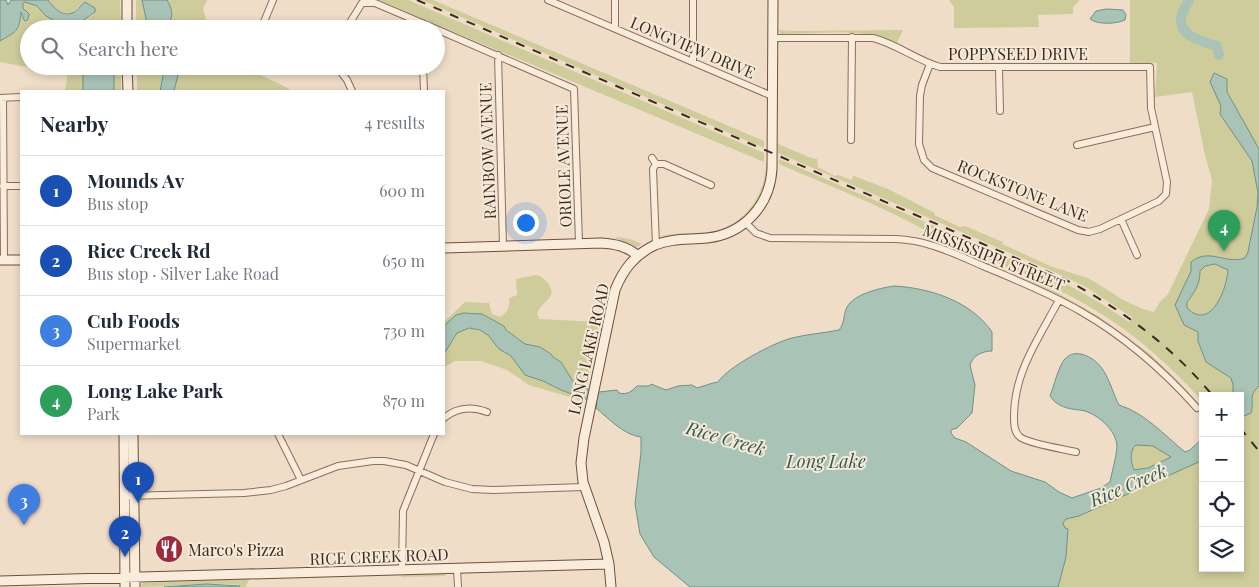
<!DOCTYPE html>
<meta charset="utf-8">
<style>
body{margin:0;font-family:"Playfair Display",serif;background:#f2f2f3;color:#1f2937}
.controls{position:absolute;right:15px;bottom:15px;display:grid;overflow:hidden;border-radius:0px;box-shadow:0 2px 8px #0003}
.controls button{width:45px;height:45px;display:grid;place-items:center;padding:0;border:0;border-bottom:1px solid #e0e1e3;background:#fff;color:#1f2937;font:25px sans-serif}
.you{position:absolute;left:525px;top:222px;width:18px;height:18px;margin:-12px;border:4px solid #fff;border-radius:50%;background:#1a73e8;box-shadow:0 0 0 8px #1a73e833}
.badge{display:grid;place-items:center;width:32px;height:32px;border-radius:50%;background:#2563eb;color:#fff;font-size:16px;font-weight:700}
.pin{position:absolute;translate:-50% -41px;filter:drop-shadow(0 1px 2px #0008)}
.pin::after{content:'';position:absolute;top:26px;width:18px;height:15px;background:inherit;clip-path:polygon(0 0,100% 0,50% 100%)}
.list{margin:0;padding:0;list-style:none}
h2{display:flex;justify-content:space-between;align-items:center;height:65px;margin:0;padding:0 20px;font-size:21px}
h2 small{font-size:16px;font-weight:400;color:#747a83}
.list li{display:grid;grid-template-columns:32px 1fr auto;gap:15px;align-items:center;box-sizing:border-box;height:70px;padding:0 20px;border-top:1px solid #e0e1e3}
.list b{display:block;font-size:19px;white-space:nowrap}
.list p{margin:0;font-size:16px;white-space:nowrap;color:#747a83}
.list em{font-size:16px;font-style:normal;color:#747a83}
.icon{flex:none;width:28px;height:28px;fill:none;stroke:currentColor;stroke-width:2;stroke-linecap:round;stroke-linejoin:round}
.map{position:relative;flex:none;width:1259px;height:587px;overflow:hidden}
.search{position:absolute;background:#fff;box-shadow:0 2px 8px #0003;left:20px;top:20px;width:425px;height:55px;display:flex;align-items:center;gap:12px;box-sizing:border-box;padding:0 18px;border-radius:28px;color:#747a83;font-size:19px}
.panel{position:absolute;background:#fff;box-shadow:0 2px 8px #0003;left:20px;top:90px;width:425px;height:345px;border-radius:0px}
.map>svg:first-child{display:block}
.green{fill:#cecc9b}
.water{fill:#a9c3b7;stroke:#6f9284;fill-rule:evenodd}
.lines{fill:none;stroke-linecap:round;stroke-linejoin:round}
.river{stroke:#a9c3b7;stroke-width:10}
.street-casing{stroke:#8c6e5c;stroke-width:8}
.secondary-casing{stroke:#6e4f3f;stroke-width:11}
.street{stroke:#faecdb;stroke-width:6}
.secondary{stroke:#faecdb;stroke-width:9}
.rail{stroke:#3c2920;stroke-width:2;stroke-dasharray:9 9;stroke-linecap:butt}
.labels{text-anchor:middle;dominant-baseline:central;stroke-width:4;stroke-linejoin:round;paint-order:stroke}
.street-label{font-size:16px;fill:#3c2920;stroke:#f6e9d7}
.poi-label{font-size:16px;fill:#3c2920;stroke:#f6e9d7;text-anchor:start}
.water-label{font-size:18px;font-style:italic;fill:#2f5c52;stroke:#f6e9d7}
</style>
<div class="map">
<svg width="1259" height="587" viewBox="0 0 1259 587">
<rect width="100%" height="100%" fill="#efddc8"/>
<path class="green" d="M48 0H120L121 29H85L82 26 81 22 93 15 95 8 85 2 72 13C61 14 54 9 48 0Z
M136 0H207L203 9 209 29H136Z
M378 0H408L764 153V162Z
M422 0H433L764 141V148Z
M949 0H1080L1073 7V14L1038 15 1039 27 954 28V7Z
M1130 0H1259V587H1058C1063 567 1071 543 1063 522L1066 519 1079 516 1203 460V568H1240V396H1203V402C1171 366 1136 335 1095 310 1047 281 993 262 942 240 891 209 834 188 779 164V159C839 185 900 211 960 237 1019 262 1077 285 1129 322L1133 318 1086 287 1052 271 778 153V144L811 158 817 159 818 167 835 176 838 175 851 180 854 176 888 189 935 213 934 215 960 227 965 226 1003 242 1002 244 1050 266 1090 279 1123 300 1143 309 1154 312 1160 302 1168 294 1209 209 1212 180 1205 155 1192 92 1155 97 1157 63H1130Z
M26 2 37 6 46 16 69 29H29V66H40L39 67 21 66 0 62V41C15 31 20 31 20 12L26 9 23 8 22 3Z
M778 30 792 31 903 30 897 43C863 27 819 34 781 34Z
M67 66H83V91H65L67 78Z
M114 66H121V91H114Z
M137 66H240L282 85 292 91H137Z
M766 163 768 164C767 195 748 224 716 232 704 235 692 234 681 234 674 234 668 237 661 236 677 232 692 234 708 232 743 227 765 198 766 163Z
M922 231 942 243 1056 292 1098 316 1150 354 1178 381 1197 402 1144 351 1086 310 1026 281 920 236Z
M616 237 630 239 642 244 637 247 629 243 617 239Z
M536 275C544 277 556 288 550 297 545 304 539 306 537 314L539 319 599 322 586 389 574 383 561 362 553 357 551 354 540 347 525 344 489 317C466 308 462 314 444 326V322L465 302 489 303 492 314 500 317C508 311 510 308 509 298L517 295 516 279Z
M468 328 485 332 499 349 511 356 525 375 543 381 561 390 584 397 583 401 529 385 507 370 481 361H455L444 367V354L455 337 457 333Z
M1136 445 1153 446 1171 457 1148 468 1134 470C1131 463 1129 450 1136 445Z
M444 573 446 576 401 577 402 574Z
M247 579 250 580 248 581 246 587H239L240 585C207 581 174 587 141 587L142 584 144 583Z"/>
<path class="water" d="M0 0H6L8 5 11 0H48C53 7 62 17 72 13 77 12 81 5 85 2L95 8V12L81 22 82 26 85 29H69L46 16 37 6 25 2 23 3V8L29 14 28 19 26 21 24 20 21 12C19 32 17 31 0 41Z
M142 0H167C171 7 175 16 168 23H147Z
M1106 9 1123 10 1126 15 1125 20C1116 24 1098 25 1090 19L1096 11Z
M83 66H114V91H83Z
M165 66H183L178 75 174 91H160Z
M1214 73 1227 79V92L1259 149V386C1247 397 1255 401 1251 413L1240 418V396H1233V385L1231 378 1206 362 1198 341V332L1184 325 1175 305 1191 271V262C1209 247 1226 265 1245 258L1248 252 1257 207 1258 193 1252 161 1220 114 1221 106 1210 82ZM1215 264 1228 270C1227 288 1211 332 1187 308V302C1195 292 1200 284 1200 271L1205 266Z
M894 286C930 288 971 301 992 332V351C983 351 973 355 970 365L975 385 972 413 957 428 951 430V433L955 438 966 442 1011 471 1045 482 1059 492 1072 498 1101 488 1110 482C1112 471 1116 459 1117 447 1117 430 1096 412 1080 410 1069 409 1057 407 1050 396 1054 386 1058 368 1064 360 1069 354 1074 353 1081 354 1107 361 1109 386 1119 405 1145 413 1164 435 1185 452L1190 450 1203 438V460L1079 516 1066 519 1063 523 1065 528 1068 529 1066 557 1058 587H690L654 557 640 534 635 504 641 452V437C624 435 609 419 596 408L597 403 561 390 543 381 525 375 511 356 499 349 488 335 480 330 469 328 457 333 444 354V326L456 315 464 313 482 314 504 326 506 330 525 344 540 347 551 354 553 357 561 362 574 383 580 387 599 392 617 390 619 393C627 395 631 392 637 386H649L651 384 666 390 678 386 692 385 697 388 713 383 718 382C729 366 773 343 792 338 808 334 824 333 839 330 845 323 843 315 847 307 854 294 880 288 894 286ZM1136 445 1153 446 1171 457 1148 468 1134 470C1131 463 1129 450 1136 445Z
M206 584 240 586 239 587H164Z"/>
<g class="lines">
<path class="river" d="M1189 0C1187 5 1181 13 1181 19 1180 37 1204 42 1217 46L1219 55"/>
<defs>
<path id="street" d="M548 0 772 96
M615 28V0
M261 29 273 0
M346 29 362 3H375L436 29
M436 29 574 89 579 243
M773 38H873C897 44 916 60 940 67H1150L1151 108 1167 182 1166 194 1159 201 1100 229 1089 232 1078 230 932 168 924 160 919 144 920 96 922 85 930 64
M498 55 503 246
M693 62V0
M336 66 347 80 352 91
M423 66 424 91
M999 68 1000 111
M0 98 21 97
M3 98 4 260
M851 140 852 37
M1077 145 1155 127
M652 158 656 164
M3 186H21
M1121 219 1137 255
M746 223 756 233 770 238 896 239C928 240 955 254 983 266 1016 280 1049 293 1080 311 1124 336 1163 370 1197 408
M656 245 653 169 656 164H664L711 185
M1059 300C1039 338 1014 372 1014 416 1014 424 1014 432 1020 437 1029 444 1064 449 1076 452
M444 418C457 407 471 406 487 412
M278 434 301 480
M124 496 244 493 271 490 286 486 338 466 373 461H384L406 465 445 482 472 489 493 490 584 487
M457 569 458 587
M402 570 403 511 434 434"/>
<path id="secondary" d="M127 0V29
M127 66 128 91
M444 248 601 243C615 244 626 246 637 255
M0 260H21
M124 434 125 587
M133 434 135 587
M0 581 609 564
M611 587 609 564 604 542 583 482 581 463 584 438 615 290C623 270 634 255 655 245 672 238 689 240 707 238 744 234 770 205 772 169L773 0"/>
</defs>
<use href="#street" class="street-casing"/>
<use href="#secondary" class="secondary-casing"/>
<use href="#street" class="street"/>
<use href="#secondary" class="secondary"/>
<path class="rail" d="M417 0 1062 278C1119 307 1172 346 1213 396
M1240 428 1259 451"/>
</g>
<defs>
<symbol id="restaurant-disc" viewBox="-11 -11 22 22"><circle r="9.5" fill="#9c2b3d" stroke="#f6e9d7"/><path d="M-5-6h1v4h1v-4h1v4h1v-4h1v5L-1.5 .5V6h-2V.5L-5-1ZM5-6V6H3V1.5H1.5Q1.5-4 5-6Z" fill="#fff"/></symbol>
</defs>
<g fill-rule="evenodd">
<use href="#restaurant-disc" x="153" y="533" width="32" height="32"/>
</g>
<g class="labels">
<g class="street-label">
<text transform="translate(693 47) rotate(23)">LONGVIEW DRIVE</text>
<text x="1018" y="53">POPPYSEED DRIVE</text>
<text transform="translate(487 151) rotate(-92)">RAINBOW AVENUE</text>
<text transform="translate(563 166) rotate(-92)">ORIOLE AVENUE</text>
<text transform="translate(1023 190) rotate(22)">ROCKSTONE LANE</text>
<text transform="translate(994 257) rotate(22)">MISSISSIPPI STREET</text>
<text transform="translate(588 349) rotate(-77)">LONG LAKE ROAD</text>
<text transform="translate(379 556) rotate(-2)">RICE CREEK ROAD</text>
</g>
<g class="poi-label">
<text x="188" y="549">Marco's Pizza</text>
</g>
<g class="water-label">
<text transform="translate(726 438) rotate(16)">Rice Creek</text>
<text x="826" y="461">Long Lake</text>
<text transform="translate(1128 485) rotate(-23)">Rice Creek</text>
</g>
</g>
</svg>
<div class="controls">
<button>+</button>
<button>−</button>
<button><svg class="icon" aria-label="locate" viewBox="0 0 24 24"><circle cx="12" cy="12" r="6"/><path d="M12 2v4M12 18v4M2 12h4M18 12h4"/></svg></button>
<button><svg class="icon" aria-label="layers" viewBox="0 0 24 24"><path d="M12 4l9 5-9 5-9-5zM3 14l9 5 9-5"/></svg></button>
</div>
<div class="you"></div>
<div class="pin badge" style="left:138px;top:503px;background:#1a4fb4">1</div>
<div class="pin badge" style="left:125px;top:557px;background:#1a4fb4">2</div>
<div class="pin badge" style="left:24px;top:525px;background:#3f7fe0">3</div>
<div class="pin badge" style="left:1224px;top:251px;background:#2e9e5b">4</div>
<div class="search"><svg class="icon" aria-label="search" viewBox="0 0 24 24"><circle cx="10" cy="10" r="6"/><path d="M15 15l6 6"/></svg>Search here</div>
<section class="panel">
<h2>Nearby<small>4 results</small></h2>
<ul class="list">
<li><span class="badge" style="background:#1a4fb4">1</span><div><b>Mounds Av</b><p>Bus stop</p></div><em>600 m</em></li>
<li><span class="badge" style="background:#1a4fb4">2</span><div><b>Rice Creek Rd</b><p>Bus stop · Silver Lake Road</p></div><em>650 m</em></li>
<li><span class="badge" style="background:#3f7fe0">3</span><div><b>Cub Foods</b><p>Supermarket</p></div><em>730 m</em></li>
<li><span class="badge" style="background:#2e9e5b">4</span><div><b>Long Lake Park</b><p>Park</p></div><em>870 m</em></li>
</ul>
</section>
</div>
